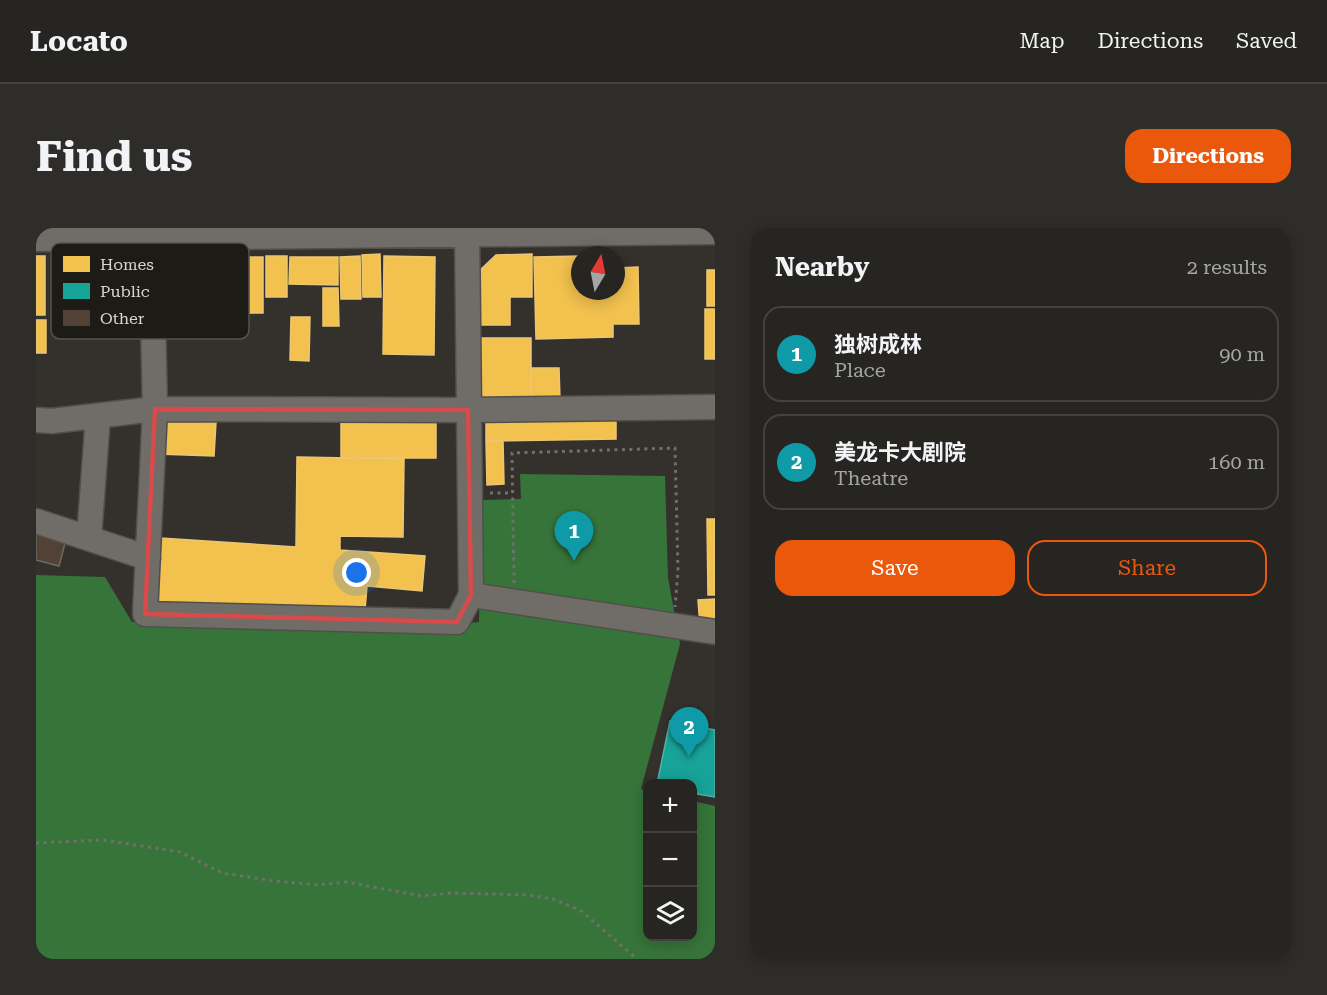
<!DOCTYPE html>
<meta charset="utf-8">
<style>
body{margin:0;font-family:"Roboto Serif","Noto Sans SC",serif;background:#2f2d2a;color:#f1f3f6}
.controls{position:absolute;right:18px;bottom:18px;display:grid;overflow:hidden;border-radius:12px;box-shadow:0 3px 15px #0003}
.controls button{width:54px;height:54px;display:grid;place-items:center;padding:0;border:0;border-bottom:2px solid #43423f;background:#272521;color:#f1f3f6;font:30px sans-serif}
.compass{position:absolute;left:535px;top:18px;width:54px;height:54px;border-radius:50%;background:#272521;box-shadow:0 3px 15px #0003;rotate:10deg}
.you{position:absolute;left:321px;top:345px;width:21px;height:21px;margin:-15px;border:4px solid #fff;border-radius:50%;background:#1a73e8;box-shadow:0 0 0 9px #1a73e833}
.badge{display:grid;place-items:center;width:39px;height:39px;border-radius:50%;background:#ea580c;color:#fff;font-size:20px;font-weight:700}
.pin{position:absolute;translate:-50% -50px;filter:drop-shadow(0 2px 3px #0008)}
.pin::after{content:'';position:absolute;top:32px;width:21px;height:18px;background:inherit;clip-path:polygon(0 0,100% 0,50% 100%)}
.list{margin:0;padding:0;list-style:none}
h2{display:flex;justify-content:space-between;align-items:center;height:78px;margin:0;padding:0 24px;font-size:26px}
h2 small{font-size:20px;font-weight:400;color:#a4a5a5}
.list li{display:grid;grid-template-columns:39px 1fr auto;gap:18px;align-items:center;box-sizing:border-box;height:96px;margin:0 12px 12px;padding:0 12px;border:2px solid #43423f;border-radius:18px}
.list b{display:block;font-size:22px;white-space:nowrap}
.list p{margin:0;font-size:20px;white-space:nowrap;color:#a4a5a5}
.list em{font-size:20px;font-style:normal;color:#a4a5a5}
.actions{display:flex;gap:12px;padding:18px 24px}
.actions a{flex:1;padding:14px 0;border:2px solid #ea580c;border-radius:18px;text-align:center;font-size:21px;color:#ea580c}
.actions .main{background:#ea580c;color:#fff}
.icon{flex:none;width:33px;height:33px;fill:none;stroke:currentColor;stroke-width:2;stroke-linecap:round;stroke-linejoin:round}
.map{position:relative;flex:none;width:679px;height:731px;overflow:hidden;border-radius:18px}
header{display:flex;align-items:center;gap:36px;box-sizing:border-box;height:84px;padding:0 30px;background:#272521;border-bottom:2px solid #43423f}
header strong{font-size:28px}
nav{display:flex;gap:33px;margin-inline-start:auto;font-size:21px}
.intro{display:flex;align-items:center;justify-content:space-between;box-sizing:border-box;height:144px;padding:0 36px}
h1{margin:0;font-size:42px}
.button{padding:15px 27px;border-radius:18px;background:#ea580c;color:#fff;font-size:21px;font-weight:700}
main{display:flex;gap:36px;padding:0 36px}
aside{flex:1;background:#272521;border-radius:18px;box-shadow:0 3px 15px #0003}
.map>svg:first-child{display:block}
.forest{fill:#37743a}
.homes{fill:#f2c14e;stroke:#ebc775;stroke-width:1.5}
.public{fill:#17a398;stroke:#52b2a9;stroke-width:1.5}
.building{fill:#524236;stroke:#6d6966;stroke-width:1.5}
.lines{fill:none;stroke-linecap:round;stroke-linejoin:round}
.minor-casing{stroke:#514f4a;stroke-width:27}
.path{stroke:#726f6c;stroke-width:3;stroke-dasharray:3 4.5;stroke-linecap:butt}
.minor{stroke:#706d68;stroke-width:24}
.marked{fill:none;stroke:#d74b4a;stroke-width:4.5;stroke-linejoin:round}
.key{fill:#1d1b16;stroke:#56534e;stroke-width:1.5}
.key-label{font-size:16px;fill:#dad6d0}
</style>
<header>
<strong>Locato</strong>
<nav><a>Map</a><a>Directions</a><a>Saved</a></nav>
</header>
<div class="intro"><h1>Find us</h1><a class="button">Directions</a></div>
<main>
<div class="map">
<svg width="679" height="731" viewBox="0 0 679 731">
<rect width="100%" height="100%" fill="#34312c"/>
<path class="forest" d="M484 246 629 248 632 350 644 416 605 561 612 563V708H656L657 573 679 578V731H0V347L69 349 96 394 337 405 443 394 445 272 485 271Z"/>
<path class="homes" d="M344 26 345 69H327L326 27Z
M496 26V69H474V97H443L442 44 460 27Z
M0 28H9V87H0Z
M230 28H251V69H230Z
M324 28 325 71H305L304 29Z
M348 28 399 29 398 127 347 126Z
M544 28V63H580V40L602 39 603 96H577V109L500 111 498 29Z
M227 29V85L122 86V30Z
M254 29H302V57L253 56Z
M671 42H679V78H671Z
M287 60H302L303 98H287Z
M669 81H679V131H669Z
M255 89H274L273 133 254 132Z
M0 92H10V125H0Z
M443 110H495V172H443Z
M495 140H523L524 172H495Z
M305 188H400V230H305Z
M122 192 180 194 178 228 121 226Z
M580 192V211L450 213V194Z
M467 212 468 256 451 257 450 213Z
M261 229 368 231 367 309 304 308V322L389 328 386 363 331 358 328 394 120 379 125 310 260 319Z
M671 291H679V367H672Z
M679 371V398L664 399 662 372Z"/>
<path class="public" d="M634 493 679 502V569L656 565V556H621Z"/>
<path class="building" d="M0 300 31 308 23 338 0 332Z"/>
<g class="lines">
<defs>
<path id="minor" d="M115 0 119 181 109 386 421 394 435 367 431 0
M0 11 679 4
M0 192 16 193 119 181 432 182 679 179
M0 293 112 330
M53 310 62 188
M435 367 679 404"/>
</defs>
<use href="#minor" class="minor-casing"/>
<path class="path" d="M454 265H476
M478 355 476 225 639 220 642 343 639 379
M0 615 66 612 132 622 144 624 186 645 239 653 281 657 311 654 385 668 413 665 493 667 517 671 544 682 601 731"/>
<use href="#minor" class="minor"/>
</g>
<path class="marked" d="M119 181 432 182 435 367 421 394 109 386Z"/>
<rect x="15" y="15" width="198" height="96" rx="9" class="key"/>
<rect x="27" y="28" width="27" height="16" fill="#f2c14e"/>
<rect x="27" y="55" width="27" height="16" fill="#17a398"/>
<rect x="27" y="82" width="27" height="16" fill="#524236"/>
<g class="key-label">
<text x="64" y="42">Homes</text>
<text x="64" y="69">Public</text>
<text x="64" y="96">Other</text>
</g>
</svg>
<div class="controls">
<button>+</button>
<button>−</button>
<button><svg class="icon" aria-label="layers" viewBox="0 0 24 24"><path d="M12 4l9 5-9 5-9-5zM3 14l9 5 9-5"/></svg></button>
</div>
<svg class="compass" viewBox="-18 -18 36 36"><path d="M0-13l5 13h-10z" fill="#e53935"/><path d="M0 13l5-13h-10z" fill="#a4a5a5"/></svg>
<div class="you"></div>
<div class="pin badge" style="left:538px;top:333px;background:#0f9aa8">1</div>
<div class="pin badge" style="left:653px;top:529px;background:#0f9aa8">2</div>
</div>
<aside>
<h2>Nearby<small>2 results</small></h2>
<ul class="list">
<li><span class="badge" style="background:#0f9aa8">1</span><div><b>独树成林</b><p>Place</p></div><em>90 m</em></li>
<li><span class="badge" style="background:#0f9aa8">2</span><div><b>美龙卡大剧院</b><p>Theatre</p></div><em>160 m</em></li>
</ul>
<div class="actions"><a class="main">Save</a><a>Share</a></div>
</aside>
</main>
